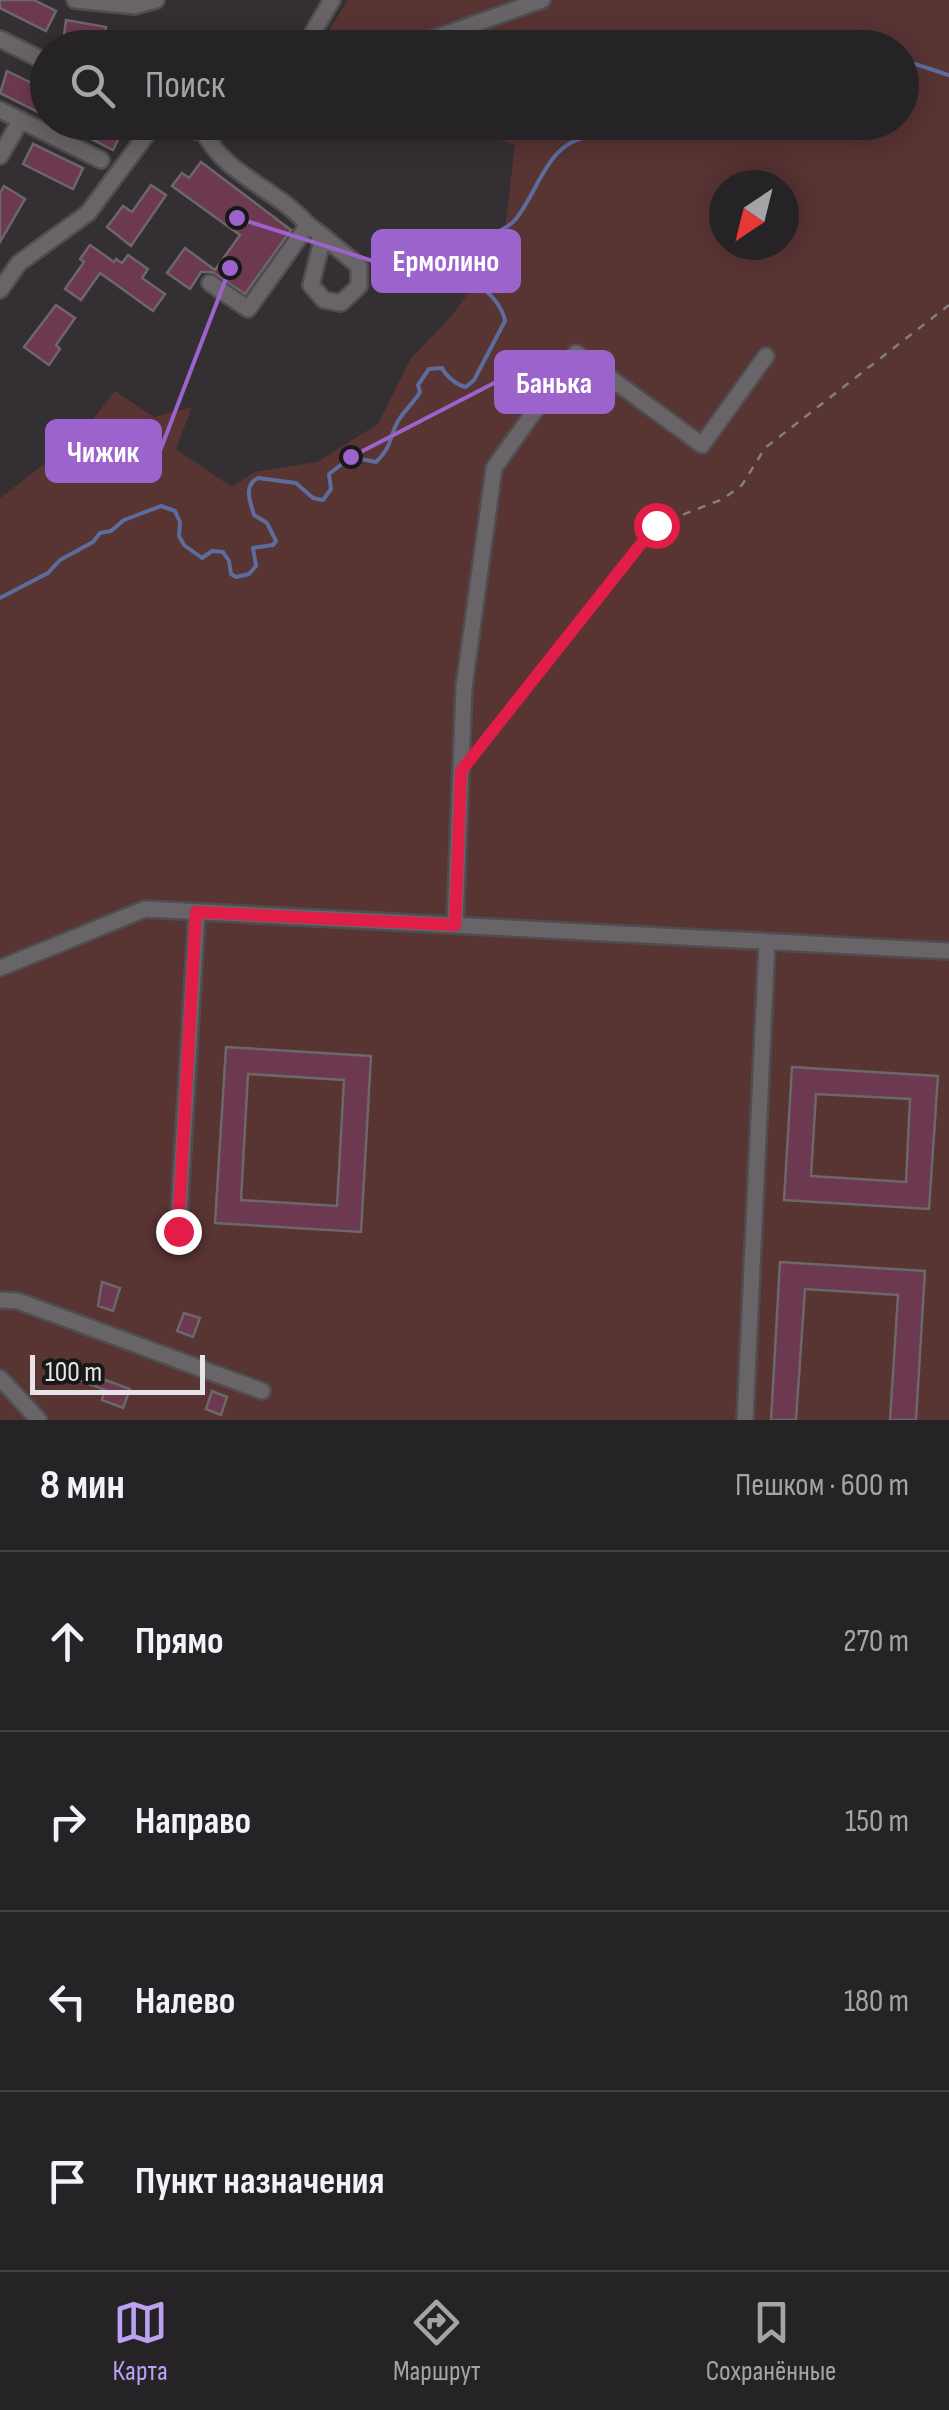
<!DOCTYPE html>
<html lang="ru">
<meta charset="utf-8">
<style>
body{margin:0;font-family:"Sofia Sans Condensed",sans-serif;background:#2e2b2e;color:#f1f3f6}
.compass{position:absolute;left:709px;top:170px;width:90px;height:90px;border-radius:50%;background:#262326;box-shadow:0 5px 25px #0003;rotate:215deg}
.scale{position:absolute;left:30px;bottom:25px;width:175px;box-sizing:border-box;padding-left:10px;border:5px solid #e6e4e6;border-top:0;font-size:28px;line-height:35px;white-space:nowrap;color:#e6e4e6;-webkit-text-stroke:8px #191819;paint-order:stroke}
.stop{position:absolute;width:30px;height:30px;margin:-22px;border:8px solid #e11d48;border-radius:50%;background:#fff}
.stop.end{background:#e11d48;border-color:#fff;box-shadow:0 2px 10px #0008}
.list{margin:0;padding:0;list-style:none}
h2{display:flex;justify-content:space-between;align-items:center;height:130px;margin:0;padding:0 40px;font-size:42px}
h2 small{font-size:32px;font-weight:400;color:#a4a4a7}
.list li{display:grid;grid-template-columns:65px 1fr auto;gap:30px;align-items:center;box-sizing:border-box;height:180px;padding:0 40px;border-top:2px solid #424043}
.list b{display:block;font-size:38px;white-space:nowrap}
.list em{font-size:32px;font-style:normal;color:#a4a4a7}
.icon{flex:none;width:55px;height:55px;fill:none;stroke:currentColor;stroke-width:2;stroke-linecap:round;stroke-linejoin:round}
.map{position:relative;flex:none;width:949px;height:1420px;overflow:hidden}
.search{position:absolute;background:#262326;box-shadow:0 5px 25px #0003;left:30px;right:30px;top:30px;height:110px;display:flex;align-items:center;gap:25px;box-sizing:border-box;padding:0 35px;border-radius:55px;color:#a4a4a7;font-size:38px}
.sheet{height:850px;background:#262326}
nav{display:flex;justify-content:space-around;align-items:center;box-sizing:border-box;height:140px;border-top:2px solid #424043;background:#262326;font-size:28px;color:#a4a4a7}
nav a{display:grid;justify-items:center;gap:5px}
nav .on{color:#bca0f2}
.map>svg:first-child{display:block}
.green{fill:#583433;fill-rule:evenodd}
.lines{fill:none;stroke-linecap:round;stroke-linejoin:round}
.stream{stroke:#5c6d9d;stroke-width:4}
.building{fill:#6c3950;stroke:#6c6769;stroke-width:2.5;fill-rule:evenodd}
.minor-casing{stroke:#4f4d4f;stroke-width:20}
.path{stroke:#827e82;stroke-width:2.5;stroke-dasharray:8 8;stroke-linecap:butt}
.minor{stroke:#686468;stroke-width:15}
.route{stroke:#e11d48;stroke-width:12}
.leader{fill:none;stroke:#9b63cb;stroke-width:4}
.callout-dot{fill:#9b63cb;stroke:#191819;stroke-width:4}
.callout{fill:#9b63cb;stroke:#9b63cb;stroke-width:4}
.callout-label{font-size:30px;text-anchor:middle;font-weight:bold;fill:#fff}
</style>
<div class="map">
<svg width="949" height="1420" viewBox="0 0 949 1420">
<rect width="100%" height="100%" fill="#332f33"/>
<path class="green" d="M348 0H949V1420H0V498L77 439 115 391 154 417 192 407 176 449 232 487 254 472 317 462 378 424 411 358 449 319 503 246 515 145 445 123 902 122V48L318 47ZM724 185H784V245H724Z"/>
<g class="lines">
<path class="stream" d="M684 48H699
M718 48 719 33 725 32 793 48
M902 74 915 64 949 75
M0 598 48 573 60 560 93 542 100 533 111 531 124 520 161 506 175 511 180 522 179 536 184 545 202 558 212 551 223 552 229 561 231 574 236 577 249 574 256 566 253 548 273 545 276 541 267 523 254 515C250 501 243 486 258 478L296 483 313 498 323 500 331 489 329 474 351 457 376 462C391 447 388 443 396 425 402 412 414 403 420 392L418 385 429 369 442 368C446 376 458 386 466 387L474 380 505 321C503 309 490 290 478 287L476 273 485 253 483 240C493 233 508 229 516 219 541 187 547 140 594 136 604 135 608 132 618 135L627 122"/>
</g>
<path class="building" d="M0 0H34L56 11 46 31 0 8Z
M66 20 106 27 103 48 63 43Z
M7 71 48 91V117L0 93Z
M58 122H110L123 129 113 150Z
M33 144 83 168 73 189 23 164Z
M201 162 291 230 245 294 212 272H201L190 289 167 273 185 248 215 270 240 235 172 186 182 173 189 178Z
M151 185 166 195 131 246 107 227 123 206 132 212Z
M4 186 25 199 0 242V193Z
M90 245 114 262 116 259 122 263 128 255 148 269 142 278 165 294 153 311 100 273 81 300 65 289 84 262 80 259Z
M56 305 75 318 56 345 60 349 49 365 24 347Z
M226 1047 371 1056 361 1232 215 1223ZM248 1074 344 1080 337 1206 241 1200Z
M792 1067 938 1076 929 1209 784 1200ZM816 1094 910 1099 906 1182 811 1176Z
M780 1262 925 1271 916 1420H890L898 1295 805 1289 796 1420H771Z
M102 1282 120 1288 113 1311 98 1306Z
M184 1313 200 1318 193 1337 177 1331Z
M78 1365 96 1371 94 1376 130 1389 123 1408 102 1400 105 1390 74 1378Z
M212 1391 227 1397 221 1415 206 1409Z"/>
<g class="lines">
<defs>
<path id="minor" d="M75 0 134 6 156 0
M0 39 48 63
M304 48 332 0
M407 48 542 0
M0 110 101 160
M168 122C194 134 213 136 239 122
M205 134C226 175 278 190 308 225L248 309 210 283
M0 156 21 120
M308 225 319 233 321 245 311 285 324 300 341 303 359 286V266L319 233
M0 290 19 263 88 213 156 122
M455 925 464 687 494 468 576 353 702 445 766 356
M0 968 145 909 949 951
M178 1231 197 912
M0 1300 18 1301 262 1391
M0 1378 39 1420
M745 1420 767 942"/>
</defs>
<use href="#minor" class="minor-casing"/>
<path class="path" d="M475 753 656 525 723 499 742 485 765 448 949 305"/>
<use href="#minor" class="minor"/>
</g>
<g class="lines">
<path class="route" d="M178 1231 196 912 455 925 461 771 656 525"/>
</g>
<path class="leader" d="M237 218L373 261M351 457L496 382M230 268L160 451"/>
<g class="callout-dot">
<circle cx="237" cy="218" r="10"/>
<circle cx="351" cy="457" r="10"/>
<circle cx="230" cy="268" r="10"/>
</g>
<g class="callout">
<rect x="373" y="231" width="146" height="60" rx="10"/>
<rect x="496" y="352" width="117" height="60" rx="10"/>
<rect x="47" y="421" width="113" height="60" rx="10"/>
</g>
<g class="callout-label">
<text x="446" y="271">Ермолино</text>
<text x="554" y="393">Банька</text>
<text x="103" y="462">Чижик</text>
</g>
</svg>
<svg class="compass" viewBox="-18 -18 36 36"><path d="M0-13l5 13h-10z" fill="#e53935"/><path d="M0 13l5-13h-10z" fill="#a4a4a7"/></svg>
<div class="scale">100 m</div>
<div class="stop" style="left:656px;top:525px"></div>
<div class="stop end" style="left:178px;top:1231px"></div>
<div class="search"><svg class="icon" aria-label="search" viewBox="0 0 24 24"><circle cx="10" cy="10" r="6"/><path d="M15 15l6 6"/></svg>Поиск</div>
</div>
<section class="sheet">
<h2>8 мин<small>Пешком · 600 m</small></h2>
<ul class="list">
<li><svg class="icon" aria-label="ahead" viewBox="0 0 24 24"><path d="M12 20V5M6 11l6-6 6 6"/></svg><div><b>Прямо</b></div><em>270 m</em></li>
<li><svg class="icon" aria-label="right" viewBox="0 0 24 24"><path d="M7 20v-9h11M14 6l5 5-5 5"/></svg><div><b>Направо</b></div><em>150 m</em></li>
<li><svg class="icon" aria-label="left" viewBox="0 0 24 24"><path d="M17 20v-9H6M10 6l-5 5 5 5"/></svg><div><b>Налево</b></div><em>180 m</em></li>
<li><svg class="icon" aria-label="arrive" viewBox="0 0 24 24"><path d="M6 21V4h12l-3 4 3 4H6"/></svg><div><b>Пункт назначения</b></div></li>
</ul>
</section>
<nav>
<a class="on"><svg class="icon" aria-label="map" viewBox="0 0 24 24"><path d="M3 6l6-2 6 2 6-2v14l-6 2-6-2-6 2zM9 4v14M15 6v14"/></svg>Карта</a>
<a><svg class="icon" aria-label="directions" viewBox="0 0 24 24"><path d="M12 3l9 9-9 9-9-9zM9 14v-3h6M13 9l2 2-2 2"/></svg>Маршрут</a>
<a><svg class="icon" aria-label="saved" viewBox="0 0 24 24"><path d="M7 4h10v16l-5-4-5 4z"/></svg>Сохранённые</a>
</nav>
